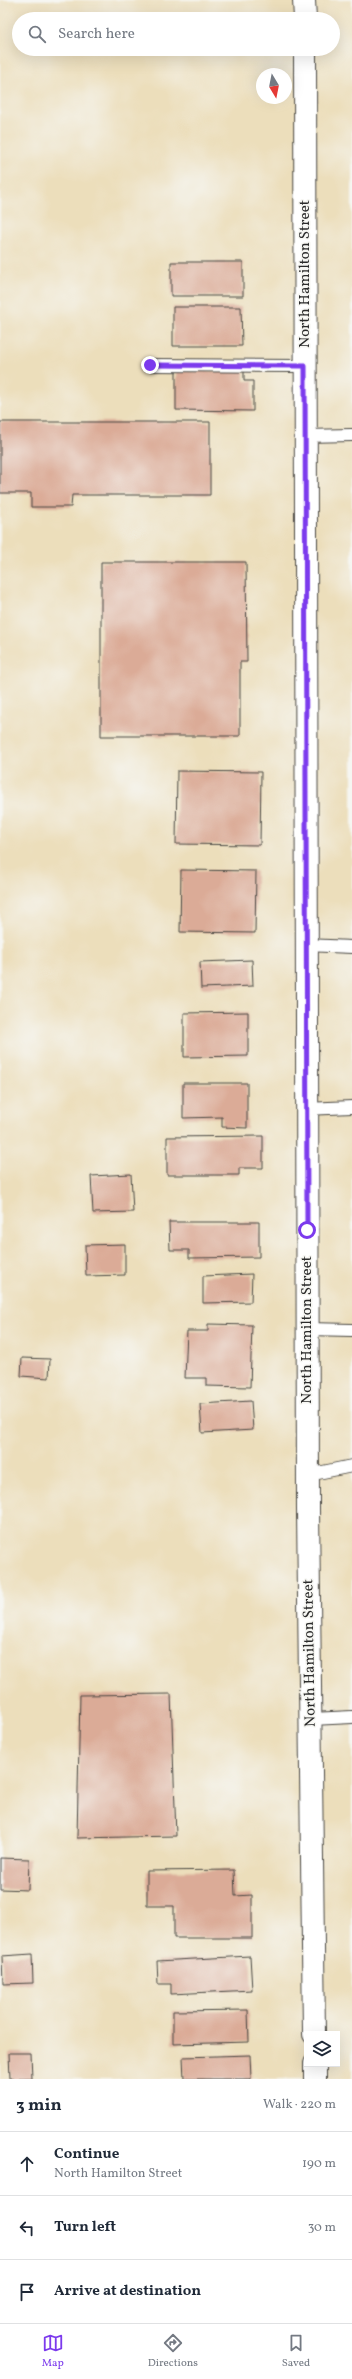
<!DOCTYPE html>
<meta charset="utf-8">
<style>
body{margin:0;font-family:Vollkorn,serif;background:#f2f2f3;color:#1f2937}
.controls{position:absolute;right:12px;bottom:12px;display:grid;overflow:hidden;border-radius:0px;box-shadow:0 4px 16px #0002}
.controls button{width:36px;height:36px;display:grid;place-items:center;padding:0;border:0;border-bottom:1px solid #e0e1e3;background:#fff;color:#1f2937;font:20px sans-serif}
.compass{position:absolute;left:256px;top:68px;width:36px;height:36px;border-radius:50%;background:#fff;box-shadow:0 4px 16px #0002;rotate:170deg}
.stop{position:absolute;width:12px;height:12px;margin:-9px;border:3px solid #7c3aed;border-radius:50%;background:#fff}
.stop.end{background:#7c3aed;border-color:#fff;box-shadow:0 1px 4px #0008}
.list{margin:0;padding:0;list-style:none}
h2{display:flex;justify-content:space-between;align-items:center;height:52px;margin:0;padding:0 16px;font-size:17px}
h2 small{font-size:13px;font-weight:400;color:#747a83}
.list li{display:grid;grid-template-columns:26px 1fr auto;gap:12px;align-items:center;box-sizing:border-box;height:64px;padding:0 16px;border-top:1px solid #e0e1e3}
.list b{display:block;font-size:15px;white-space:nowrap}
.list p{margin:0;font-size:13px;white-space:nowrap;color:#747a83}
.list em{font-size:13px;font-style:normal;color:#747a83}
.icon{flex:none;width:22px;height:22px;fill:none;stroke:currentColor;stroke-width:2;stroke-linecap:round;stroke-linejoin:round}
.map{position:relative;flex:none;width:352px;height:2079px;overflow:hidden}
.search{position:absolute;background:#fff;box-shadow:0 4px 16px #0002;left:12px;right:12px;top:12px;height:44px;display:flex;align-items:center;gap:10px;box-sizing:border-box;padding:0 14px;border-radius:22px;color:#747a83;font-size:15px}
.sheet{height:244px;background:#fff}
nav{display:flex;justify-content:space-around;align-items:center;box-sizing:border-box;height:56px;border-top:1px solid #e0e1e3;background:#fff;font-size:11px;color:#747a83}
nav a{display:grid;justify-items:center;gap:2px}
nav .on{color:#7c3aed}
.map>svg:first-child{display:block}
.building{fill:#dbab97}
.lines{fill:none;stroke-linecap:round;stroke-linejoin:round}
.lane-casing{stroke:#484641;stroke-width:14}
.street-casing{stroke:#484641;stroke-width:24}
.lane{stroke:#fff;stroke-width:12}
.street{stroke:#fff;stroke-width:22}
.route{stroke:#7c3aed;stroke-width:5}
.labels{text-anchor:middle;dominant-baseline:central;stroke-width:3;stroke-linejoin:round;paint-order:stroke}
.street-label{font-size:15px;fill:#2b2b2b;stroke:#f6f6f2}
</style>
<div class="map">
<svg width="352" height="2079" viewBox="0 0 352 2079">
<rect width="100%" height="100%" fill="#f6f6f2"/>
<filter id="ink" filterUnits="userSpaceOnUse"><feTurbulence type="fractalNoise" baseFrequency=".025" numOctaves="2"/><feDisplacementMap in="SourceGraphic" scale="8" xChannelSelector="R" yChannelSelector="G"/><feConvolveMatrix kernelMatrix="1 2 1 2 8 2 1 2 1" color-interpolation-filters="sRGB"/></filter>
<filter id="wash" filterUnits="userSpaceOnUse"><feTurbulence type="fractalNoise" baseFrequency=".012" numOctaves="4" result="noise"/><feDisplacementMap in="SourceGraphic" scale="16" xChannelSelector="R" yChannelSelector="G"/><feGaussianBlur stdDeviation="0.9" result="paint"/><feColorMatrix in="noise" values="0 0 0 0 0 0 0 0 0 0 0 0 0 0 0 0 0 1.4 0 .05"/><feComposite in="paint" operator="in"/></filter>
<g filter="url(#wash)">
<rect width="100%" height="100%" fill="#ecdebb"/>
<g id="blocks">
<path class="building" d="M171 262H243V296H171Z
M173 307H241L242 346H173Z
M176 371H244V381H253V411L176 410Z
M0 422H210V495H72L71 507H31V493H0Z
M101 562H246L247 662H240V736H101Z
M177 771 261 772 260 845 176 844Z
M181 870 256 871 255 933 180 932Z
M252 960 253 986 201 988 200 962Z
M248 1012V1056L184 1057V1013Z
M183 1083H247V1128L222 1127V1117L183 1118Z
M263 1136V1168H239V1175H167V1137Z
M131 1174 133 1212 93 1213 91 1176Z
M169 1222H259V1257L189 1258V1250H170Z
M125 1244V1275L86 1276 85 1245Z
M252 1274 251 1302 203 1303V1276Z
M208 1324 252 1325 250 1387 206 1386V1378H185L187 1331H208Z
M22 1358 50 1359 49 1378 21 1376Z
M251 1401 253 1430 202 1433 200 1404Z
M171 1694 176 1836 77 1838 80 1695Z
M0 1858 29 1859 28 1890 0 1889Z
M234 1870 235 1896 252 1895V1938H174V1906H147V1871Z
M32 1954 33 1983 3 1984 2 1956Z
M250 1956 252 1990 171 1994V1984H158L157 1961Z
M248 2010 249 2042 173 2044V2011Z
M9 2053H31L32 2079H10Z
M250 2055 251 2079H184L183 2057Z"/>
</g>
</g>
<g filter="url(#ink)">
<use href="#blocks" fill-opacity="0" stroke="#484641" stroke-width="1"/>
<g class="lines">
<defs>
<path id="lane" d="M150 365 305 366
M305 436 352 435
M306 945 352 947
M306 1109 352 1107
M307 1329 352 1330
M308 1475 352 1466
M312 1719 352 1717"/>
<path id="street" d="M304 0 305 19
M305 49 308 1509 314 2034
M315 2064V2079"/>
</defs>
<use href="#lane" class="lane-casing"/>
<use href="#street" class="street-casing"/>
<use href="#lane" class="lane"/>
<use href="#street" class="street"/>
</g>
</g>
<g class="lines" filter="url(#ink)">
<path class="route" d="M150 365 305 366 307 1230"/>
</g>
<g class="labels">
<g class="street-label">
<text transform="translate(305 274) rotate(-90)">North Hamilton Street</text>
<text transform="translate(307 1330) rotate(-90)">North Hamilton Street</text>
<text transform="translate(310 1653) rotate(-91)">North Hamilton Street</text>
</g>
</g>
</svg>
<div class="controls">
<button><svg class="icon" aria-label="layers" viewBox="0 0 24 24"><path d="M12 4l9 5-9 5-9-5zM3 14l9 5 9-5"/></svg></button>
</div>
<svg class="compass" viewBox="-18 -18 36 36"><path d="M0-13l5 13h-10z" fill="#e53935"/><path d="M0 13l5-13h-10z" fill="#747a83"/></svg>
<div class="stop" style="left:307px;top:1230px"></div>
<div class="stop end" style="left:150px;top:365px"></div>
<div class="search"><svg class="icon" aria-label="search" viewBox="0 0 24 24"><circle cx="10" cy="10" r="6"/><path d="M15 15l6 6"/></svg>Search here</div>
</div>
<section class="sheet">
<h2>3 min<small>Walk · 220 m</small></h2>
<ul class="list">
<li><svg class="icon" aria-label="ahead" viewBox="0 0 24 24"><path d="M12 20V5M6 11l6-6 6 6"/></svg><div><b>Continue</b><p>North Hamilton Street</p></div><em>190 m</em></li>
<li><svg class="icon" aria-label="left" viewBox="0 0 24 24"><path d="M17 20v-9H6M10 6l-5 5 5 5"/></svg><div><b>Turn left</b></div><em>30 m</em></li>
<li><svg class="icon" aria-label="arrive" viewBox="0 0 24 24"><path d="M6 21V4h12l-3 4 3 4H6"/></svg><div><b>Arrive at destination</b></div></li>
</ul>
</section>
<nav>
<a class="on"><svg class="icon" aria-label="map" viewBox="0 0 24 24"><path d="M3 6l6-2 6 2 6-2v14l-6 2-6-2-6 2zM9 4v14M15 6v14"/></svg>Map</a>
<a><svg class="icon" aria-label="directions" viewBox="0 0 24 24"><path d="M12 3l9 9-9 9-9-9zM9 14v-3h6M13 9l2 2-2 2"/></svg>Directions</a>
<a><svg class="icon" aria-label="saved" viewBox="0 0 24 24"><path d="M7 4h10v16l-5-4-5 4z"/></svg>Saved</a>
</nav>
